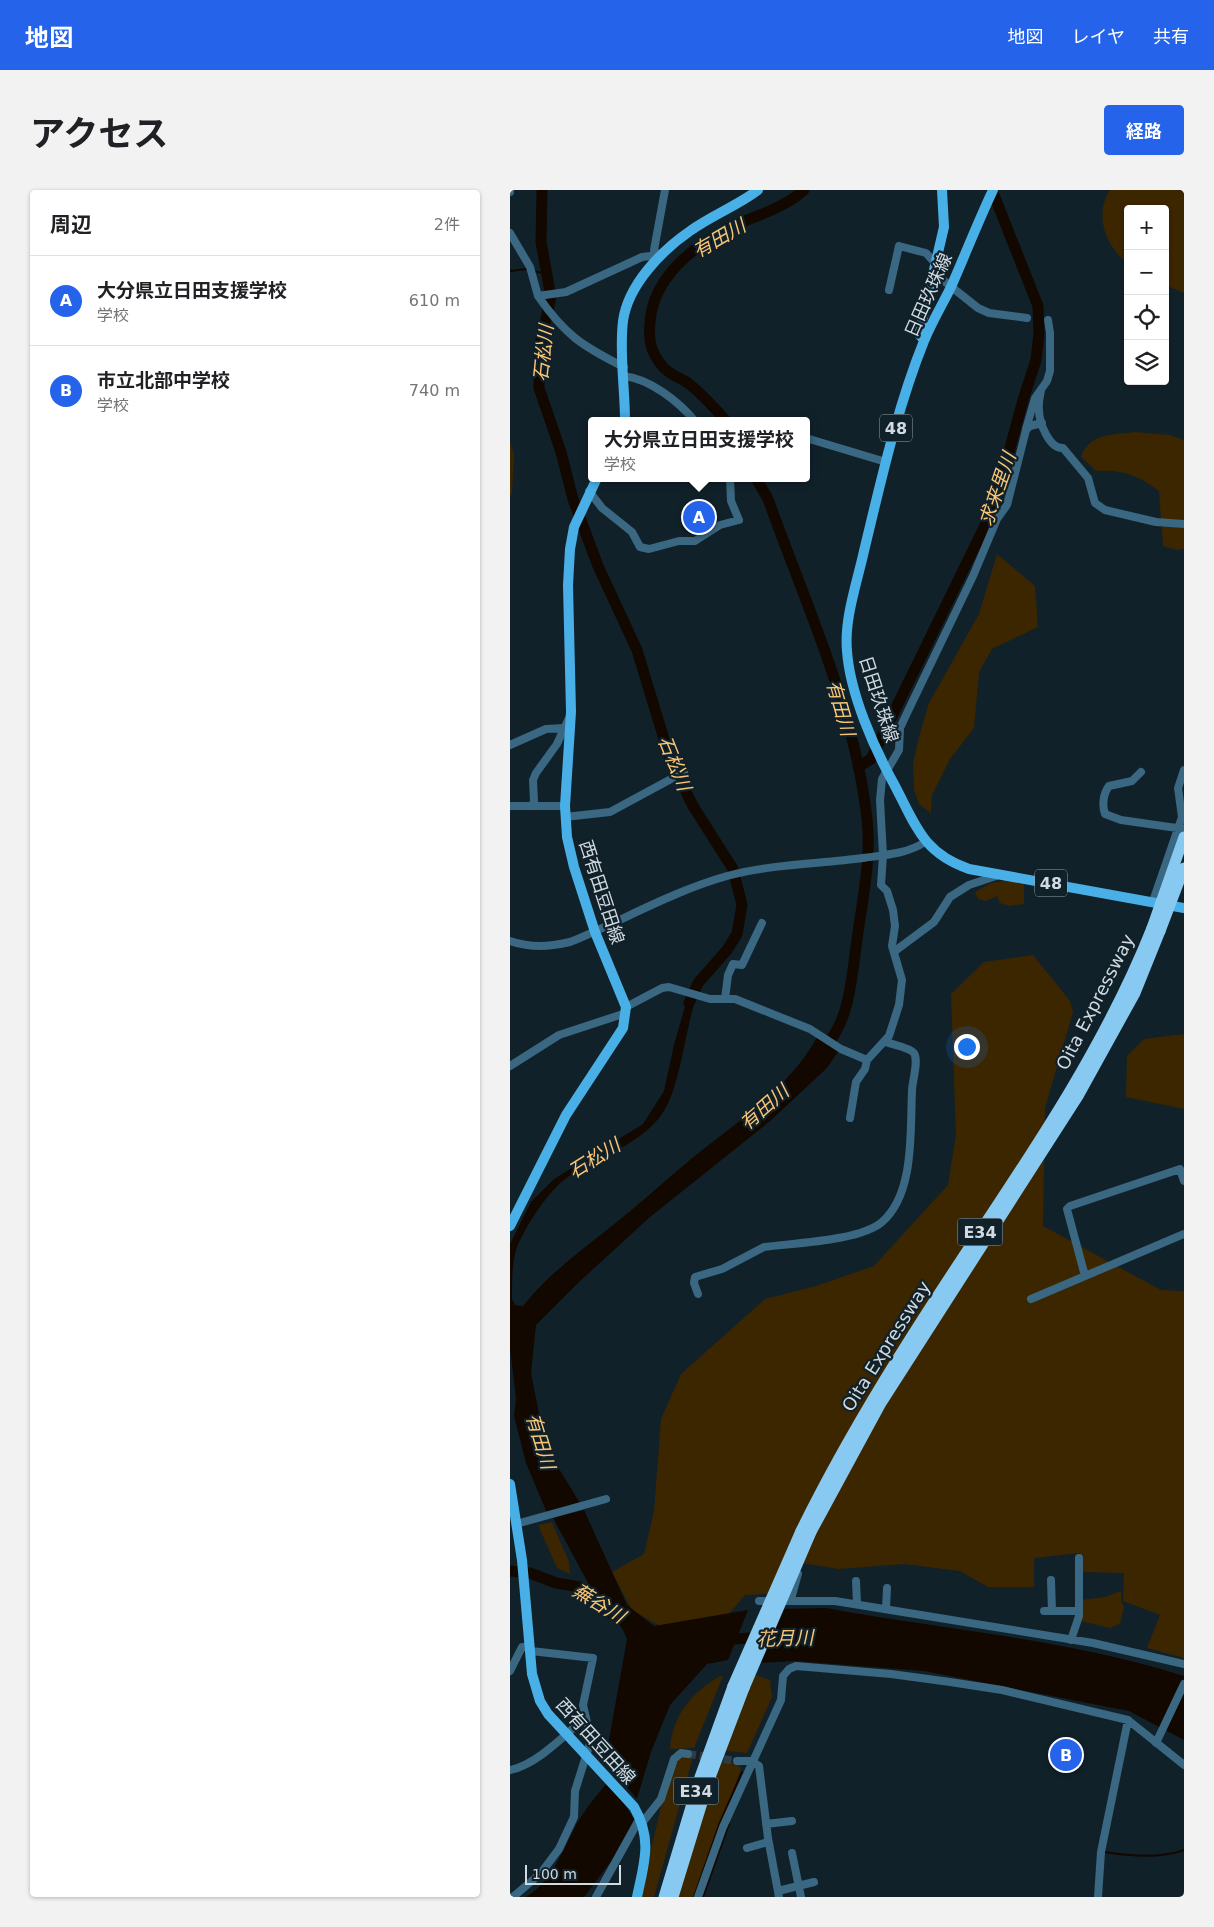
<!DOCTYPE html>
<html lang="ja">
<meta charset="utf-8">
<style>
body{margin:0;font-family:"DejaVu Sans","Noto Sans JP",sans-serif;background:#f2f2f2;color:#202124}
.controls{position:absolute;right:15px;top:15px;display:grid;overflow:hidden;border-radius:5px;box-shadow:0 1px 4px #0004}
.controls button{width:45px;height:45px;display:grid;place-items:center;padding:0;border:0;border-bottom:1px solid #e0e0e0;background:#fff;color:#202124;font:25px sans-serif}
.scale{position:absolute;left:15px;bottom:12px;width:96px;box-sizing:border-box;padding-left:5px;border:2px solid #d0dae0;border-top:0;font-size:14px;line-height:18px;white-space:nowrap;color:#d0dae0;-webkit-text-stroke:4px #11212a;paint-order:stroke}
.you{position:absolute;left:456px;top:856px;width:18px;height:18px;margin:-12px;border:4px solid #fff;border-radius:50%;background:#1a73e8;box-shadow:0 0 0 8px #1a73e833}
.badge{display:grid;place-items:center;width:32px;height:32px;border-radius:50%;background:#2563eb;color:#fff;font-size:16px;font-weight:700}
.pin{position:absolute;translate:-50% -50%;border:2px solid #fff;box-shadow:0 1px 5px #0006}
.popup{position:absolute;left:78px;top:227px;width:222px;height:65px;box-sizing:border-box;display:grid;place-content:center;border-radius:5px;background:#fff;filter:drop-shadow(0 1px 4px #0005);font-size:16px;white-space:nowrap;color:#757577}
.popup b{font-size:19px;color:#202124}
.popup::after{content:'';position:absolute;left:50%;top:100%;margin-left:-10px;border:10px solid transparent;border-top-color:#fff}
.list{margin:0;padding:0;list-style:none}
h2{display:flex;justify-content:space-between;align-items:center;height:65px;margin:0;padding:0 20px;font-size:21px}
h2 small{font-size:16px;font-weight:400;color:#757577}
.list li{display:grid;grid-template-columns:32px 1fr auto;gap:15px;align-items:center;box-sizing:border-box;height:90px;padding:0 20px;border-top:1px solid #e0e0e0}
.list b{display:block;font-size:19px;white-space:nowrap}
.list p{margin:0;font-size:16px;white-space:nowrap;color:#757577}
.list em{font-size:16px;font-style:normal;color:#757577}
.icon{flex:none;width:28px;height:28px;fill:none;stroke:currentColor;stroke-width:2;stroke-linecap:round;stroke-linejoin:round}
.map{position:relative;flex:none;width:674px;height:1707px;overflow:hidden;border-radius:5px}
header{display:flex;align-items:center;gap:30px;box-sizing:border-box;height:70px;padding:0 25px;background:#2563eb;color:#fff}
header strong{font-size:24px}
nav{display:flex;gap:28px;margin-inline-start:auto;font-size:18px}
.intro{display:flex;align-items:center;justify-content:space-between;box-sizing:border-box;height:120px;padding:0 30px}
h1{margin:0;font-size:35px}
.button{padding:12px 22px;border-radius:5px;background:#2563eb;color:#fff;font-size:18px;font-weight:700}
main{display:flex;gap:30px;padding:0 30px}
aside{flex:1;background:#fff;border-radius:5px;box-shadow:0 1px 4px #0004}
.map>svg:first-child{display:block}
.green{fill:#3c2600}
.water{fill:#120800}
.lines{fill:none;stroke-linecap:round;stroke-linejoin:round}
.stream{stroke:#120800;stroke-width:2}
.river{stroke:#120800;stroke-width:11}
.minor-tunnel{stroke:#2e3d45;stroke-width:8;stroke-dasharray:8 4;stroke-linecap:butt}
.minor{stroke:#3a6781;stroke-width:8}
.major{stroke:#49b0e7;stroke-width:10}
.highway{stroke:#87c9f0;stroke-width:11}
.highway-bridge{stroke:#87c9f0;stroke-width:11}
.labels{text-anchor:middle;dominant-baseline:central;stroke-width:4.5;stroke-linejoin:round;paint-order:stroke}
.shield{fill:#11212a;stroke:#97a2a9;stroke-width:1}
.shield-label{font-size:16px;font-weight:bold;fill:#d0dae0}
.street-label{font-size:18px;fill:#d0dae0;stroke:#11212a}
.water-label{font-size:19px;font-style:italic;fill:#fac676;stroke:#11212a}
</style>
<header>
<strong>地図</strong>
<nav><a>地図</a><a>レイヤ</a><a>共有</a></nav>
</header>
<div class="intro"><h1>アクセス</h1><a class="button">経路</a></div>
<main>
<aside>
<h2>周辺<small>2件</small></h2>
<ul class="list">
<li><span class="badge">A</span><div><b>大分県立日田支援学校</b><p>学校</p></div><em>610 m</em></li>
<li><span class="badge">B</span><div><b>市立北部中学校</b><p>学校</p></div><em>740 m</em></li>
</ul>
</aside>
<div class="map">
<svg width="674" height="1707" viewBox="0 0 674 1707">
<rect width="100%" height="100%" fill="#11212a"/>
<path class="green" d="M600 0H674V103L655 95V19H618V73C595 57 584 24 600 0Z
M625 242 660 245 674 250V359L667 360 653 356 649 301C628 285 612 279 586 281L571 267C579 243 602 245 625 242Z
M0 252 4 264 2 304 0 306Z
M487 364 525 396 528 437 482 459 469 482 464 538 440 569 422 605 421 623 409 614 404 600 403 574 409 547 419 513 469 424Z
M496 690 514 692V714L499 716 490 713 487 706 476 711 468 709 465 702 479 694Z
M523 765 560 811 563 822 535 918 533 1036 651 1100 674 1101V1468L637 1458 650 1425 613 1411 614 1383 572 1382 570 1363 524 1368V1397H478L450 1381 394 1374 329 1379 291 1373 277 1403 235 1405 212 1432 157 1440 122 1420 102 1382 134 1364 144 1321 151 1229 171 1184 255 1109 306 1096 364 1076 438 995 446 945 441 804 474 772Z
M674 844V919L616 907 617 866 634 849Z
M42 1332 59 1372 60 1384 47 1378 28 1335Z
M611 1401V1411L614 1417 610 1434 600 1438 571 1431V1410L595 1407Z
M236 1482 260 1490 262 1507 237 1563 209 1560Z
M210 1486H213L184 1558 160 1559C162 1526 182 1502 210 1486Z
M172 1566 183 1567 144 1707H130L152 1612 165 1571Z
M206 1571 228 1574 231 1579 185 1707H165Z"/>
<path class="water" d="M178 806 186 808C175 840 170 899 152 924 129 956 89 966 58 987 40 998 10 1043 5 1064 2 1078 2 1094 2 1109L5 1115 13 1116C39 1083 71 1061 103 1035 135 1010 164 982 196 957 240 923 280 895 308 846L329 860 317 878 259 932 140 1027 69 1092 26 1135 21 1183 31 1234 46 1274 70 1313 37 1323 16 1273 4 1226 6 1208 0 1158V1054L21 1012 44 989 133 934 154 901 164 855Z
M74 1320 117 1415 144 1436 238 1420 218 1470 197 1474 160 1515 141 1562 127 1609 95 1572 117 1449 112 1438 84 1404 43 1328Z
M316 1418C435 1440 558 1449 674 1486V1550L619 1521 414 1481 285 1471 245 1473 268 1419Z
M96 1594 110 1608 124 1629 102 1670 74 1707H16C45 1690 55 1652 72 1625 79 1614 88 1604 96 1594Z"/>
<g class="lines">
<path class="stream" d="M0 81 17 79
M24 81 37 84
M595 1662C619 1666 650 1669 674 1660
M184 1707 209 1635 232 1582
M193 1707 219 1634"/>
<path class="river" d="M32 0 31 52 41 107 29 159V198L51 262 63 309 88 376 127 460 160 569 183 616 223 679 232 715 227 744 217 760 188 793 179 813
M216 231C204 217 192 204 178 193 170 188 159 184 153 177 138 160 138 144 141 124 148 85 183 57 217 39 243 26 272 20 294 0
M246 288 258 309C295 413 345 519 357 629 362 669 351 717 346 757 341 793 339 833 313 859
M348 577 361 569 484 317 513 210 526 170 529 143 528 116 482 0
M0 1381 20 1383 46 1393 70 1397 93 1419 112 1430
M213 1450 252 1447"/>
<path class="minor-tunnel" d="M178 1564 227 1571"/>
<path class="minor" d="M0 2V0
M0 43 20 77 28 106 56 102 132 67 149 65
M149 65 144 60 155 0
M424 83 468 118 479 123 517 128
M379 100 389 56 416 63 426 74
M28 106C55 145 72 156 114 177
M114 186C140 189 168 211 185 231
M531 200C530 206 528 213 529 220 529 232 539 259 553 258L578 288 585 313 595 320 646 332 674 334
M516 239 525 208 537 191 540 181V143L538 130
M296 248 376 272
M79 301 92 318 122 342 130 357 139 359 169 351H185L210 335 229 330 221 311 220 288
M0 555 36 539 54 538
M631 582 622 591 599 596C593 604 592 615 595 624L611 630 674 639
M0 616H55
M22 616 24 611 23 590 26 583 47 554 59 528
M55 627 100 622 174 582
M643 711 672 627 668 598 674 580
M0 751C21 758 38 757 60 752 112 731 163 701 217 686 261 674 308 674 353 668 374 665 397 664 415 652
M385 761 424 732 440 707 459 695 489 685
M215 809 218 785 223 774 232 775 252 733
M116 817 152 798 159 797 200 809H225L300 839 331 859 357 870
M0 876 49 845 116 823
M340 928 346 892 355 879 357 870 379 846 389 815 392 790 382 756 385 736 383 720 377 701 371 695 373 665 370 610 372 589 389 560 390 538 397 523 463 386 487 329 497 315 516 240 520 236 532 233
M575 1086 557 1019 560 1016 670 979 674 991
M188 1104 184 1093 185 1087 212 1079 254 1057C284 1053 350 1051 372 1032 405 1004 400 940 402 901 402 892 409 871 404 863 399 857 383 855 376 852
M521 1109 674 1044
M6 1334 96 1309
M541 1390 542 1421
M346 1391 347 1414
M281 1409 288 1384
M249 1411H325L583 1453 674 1474
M376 1419 377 1398
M534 1421H569
M561 1450 569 1426V1368
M0 1481 12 1457H20
M646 1553 674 1494
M227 1571H241L249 1576 258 1648 269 1707
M0 1580C26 1575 55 1545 75 1528
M132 1633 151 1609 164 1569 171 1563 178 1564
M256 1634 282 1631
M237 1658 258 1652
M282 1663 291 1707
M268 1701 304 1692
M3 1707 31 1683 49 1659 64 1627 65 1601 81 1550 73 1515 83 1468 21 1461
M86 1707 130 1628
M188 1707 213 1637 271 1510 273 1486 279 1479 286 1476 381 1484 440 1492 492 1500 618 1530 674 1575
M588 1707 591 1662 618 1530"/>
<path class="major" d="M483 0C468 32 455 65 441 97 432 115 422 132 414 151 387 218 371 291 354 361 347 393 334 429 337 461 340 504 364 558 385 596 406 636 413 663 459 679L674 718
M414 150 409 144 434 37 432 0
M115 231C115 198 109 163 113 131 118 95 151 61 180 41 202 25 227 16 248 0
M0 1036 56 925 113 838 116 817 85 742 64 677 57 647 55 616 61 522 58 395 60 359 64 337 87 288
M0 1294 12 1370 22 1484 30 1511 38 1524 124 1617C143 1650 134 1673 127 1707"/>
<path class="highway" d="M291 1341C341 1239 402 1144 465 1049 531 950 598 849 642 738
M301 1342 371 1213 568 906 625 803 650 741
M154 1707 190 1587 223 1496
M163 1707 199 1590 234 1498"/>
<path class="highway-bridge" d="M642 738 674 647
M650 741 674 678
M223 1496 291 1341
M234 1498 301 1342"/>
</g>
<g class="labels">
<g class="shield">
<rect x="370" y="224.5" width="32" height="27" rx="4"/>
<rect x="525" y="679.5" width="32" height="27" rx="4"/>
<rect x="447.5" y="1028.5" width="45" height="27" rx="4"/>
<rect x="163.5" y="1587.5" width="45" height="27" rx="4"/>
</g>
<g class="shield-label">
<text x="386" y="238">48</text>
<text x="541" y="693">48</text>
<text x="470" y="1042">E34</text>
<text x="186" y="1601">E34</text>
</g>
<g class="street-label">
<text transform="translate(418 105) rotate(-66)">日田玖珠線</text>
<text transform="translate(369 509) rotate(72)">日田玖珠線</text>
<text transform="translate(92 702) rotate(72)">西有田豆田線</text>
<text transform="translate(585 812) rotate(-63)">Oita Expressway</text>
<text transform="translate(376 1156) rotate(-58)">Oita Expressway</text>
<text transform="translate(86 1551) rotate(48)">西有田豆田線</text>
</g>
<g class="water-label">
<text transform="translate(209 48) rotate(-30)">有田川</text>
<text transform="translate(33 163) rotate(-84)">石松川</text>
<text transform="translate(487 299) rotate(-71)">求来里川</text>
<text transform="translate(331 518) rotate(74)">有田川</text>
<text transform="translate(165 573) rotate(68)">石松川</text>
<text transform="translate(254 917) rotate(-41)">有田川</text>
<text transform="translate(84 968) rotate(-32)">石松川</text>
<text transform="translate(31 1251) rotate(73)">有田川</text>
<text transform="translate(89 1413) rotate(31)">蕪谷川</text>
<text transform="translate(275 1448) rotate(-2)">花月川</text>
</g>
</g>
</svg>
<div class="controls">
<button>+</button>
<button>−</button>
<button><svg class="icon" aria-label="locate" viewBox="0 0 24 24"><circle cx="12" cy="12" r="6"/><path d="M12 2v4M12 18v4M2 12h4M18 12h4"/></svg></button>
<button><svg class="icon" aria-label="layers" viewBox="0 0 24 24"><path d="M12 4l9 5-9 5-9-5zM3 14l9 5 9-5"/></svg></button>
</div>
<div class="scale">100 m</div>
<div class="you"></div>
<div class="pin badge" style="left:189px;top:327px">A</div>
<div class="popup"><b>大分県立日田支援学校</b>学校</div>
<div class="pin badge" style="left:556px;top:1565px">B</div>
</div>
</main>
